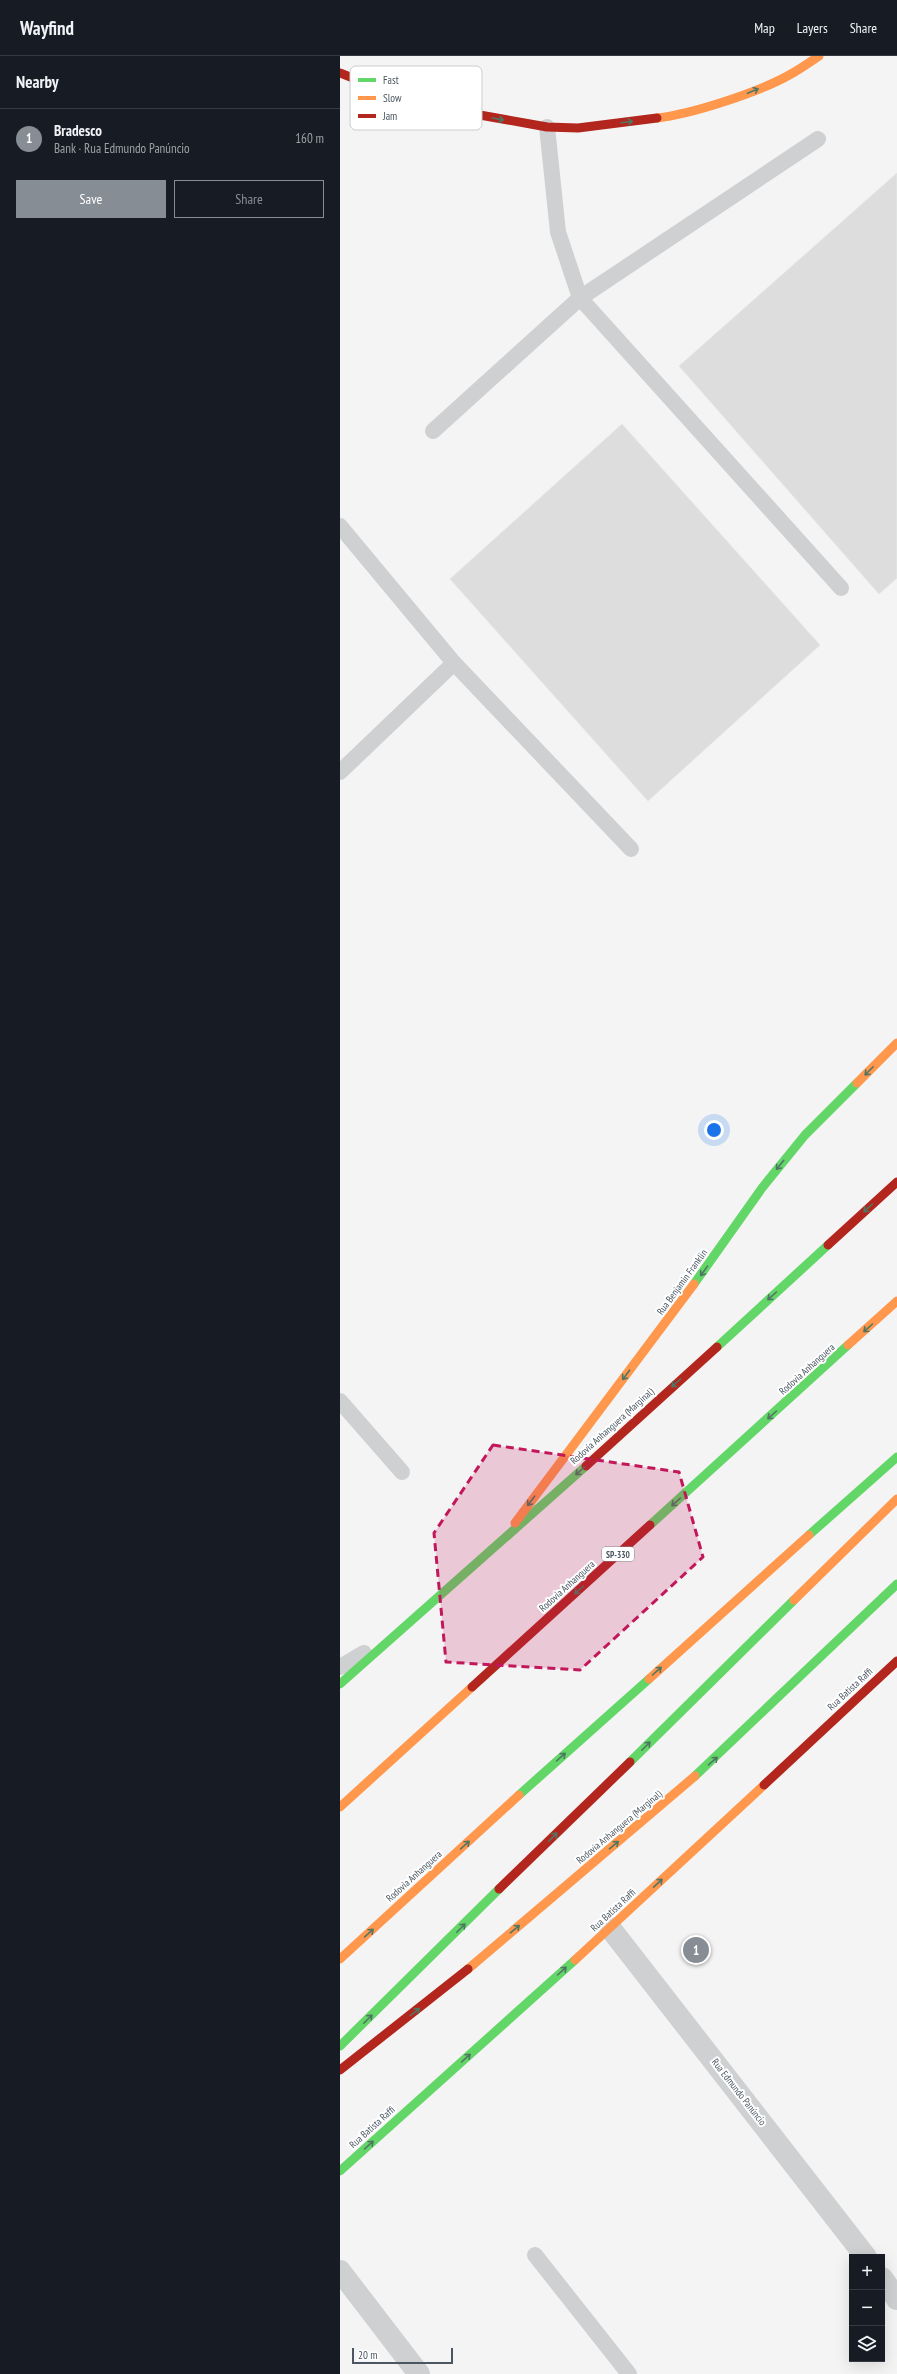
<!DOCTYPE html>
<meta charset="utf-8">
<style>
body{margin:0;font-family:"PT Sans Narrow",sans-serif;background:#20242c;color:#f1f3f6}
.controls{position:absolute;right:12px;bottom:12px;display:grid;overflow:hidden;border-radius:0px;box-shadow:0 4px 16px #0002}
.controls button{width:36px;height:36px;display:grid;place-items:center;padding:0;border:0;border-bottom:1px solid #363941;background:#171b24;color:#f1f3f6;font:20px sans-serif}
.scale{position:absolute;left:12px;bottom:10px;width:101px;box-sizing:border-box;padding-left:4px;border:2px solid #4a5661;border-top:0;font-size:11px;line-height:14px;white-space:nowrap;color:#4a5661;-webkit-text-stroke:3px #fff;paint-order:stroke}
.you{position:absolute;left:374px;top:1074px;width:14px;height:14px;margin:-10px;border:3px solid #fff;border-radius:50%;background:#1a73e8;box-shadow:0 0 0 6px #1a73e833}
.badge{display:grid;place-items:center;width:26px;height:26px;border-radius:50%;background:#868d94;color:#fff;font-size:13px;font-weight:700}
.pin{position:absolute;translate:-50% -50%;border:2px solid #fff;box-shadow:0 1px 4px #0006}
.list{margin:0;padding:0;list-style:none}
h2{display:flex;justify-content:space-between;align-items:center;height:52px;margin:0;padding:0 16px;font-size:17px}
h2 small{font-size:13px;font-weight:400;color:#9ea1a6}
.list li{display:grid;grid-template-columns:26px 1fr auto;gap:12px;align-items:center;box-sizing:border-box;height:60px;padding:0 16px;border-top:1px solid #363941}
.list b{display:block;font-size:15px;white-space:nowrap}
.list p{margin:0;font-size:13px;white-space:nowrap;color:#9ea1a6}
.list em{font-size:13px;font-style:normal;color:#9ea1a6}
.actions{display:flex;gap:8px;padding:12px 16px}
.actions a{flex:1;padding:9px 0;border:1px solid #868d94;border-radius:0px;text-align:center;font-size:14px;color:#868d94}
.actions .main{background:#868d94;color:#fff}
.icon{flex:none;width:22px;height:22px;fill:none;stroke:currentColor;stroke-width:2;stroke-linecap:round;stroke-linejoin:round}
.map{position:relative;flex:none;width:557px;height:2318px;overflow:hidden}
header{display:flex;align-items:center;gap:24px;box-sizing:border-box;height:56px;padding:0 20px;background:#171b24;border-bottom:1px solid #363941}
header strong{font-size:19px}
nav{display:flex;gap:22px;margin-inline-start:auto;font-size:14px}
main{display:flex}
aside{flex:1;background:#171b24}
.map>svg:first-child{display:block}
.building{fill:#ddddde;stroke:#e5e6e7}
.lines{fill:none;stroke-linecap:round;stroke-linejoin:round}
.lane{stroke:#ced0d2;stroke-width:16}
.street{stroke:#ced0d2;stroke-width:22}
.fast{stroke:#63d668;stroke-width:9}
.slow{stroke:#ff974d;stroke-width:9}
.jam{stroke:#b3261e;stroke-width:9}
.oneway{stroke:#507663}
.marked{fill:#c2185b;fill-opacity:0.2;stroke:#c2185b;stroke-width:3;stroke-dasharray:8 5;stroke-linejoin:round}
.labels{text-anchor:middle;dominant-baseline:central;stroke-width:4;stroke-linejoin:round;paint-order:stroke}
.shield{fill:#fff;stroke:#808990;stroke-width:1}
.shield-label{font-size:9px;font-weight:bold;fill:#4a5661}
.street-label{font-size:10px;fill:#4a5661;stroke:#fff}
.key{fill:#fff;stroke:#c9ccd0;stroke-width:1}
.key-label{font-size:11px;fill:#4a5661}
</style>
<header>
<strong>Wayfind</strong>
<nav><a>Map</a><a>Layers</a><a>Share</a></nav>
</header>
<main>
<aside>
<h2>Nearby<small></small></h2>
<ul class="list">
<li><span class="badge">1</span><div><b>Bradesco</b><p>Bank · Rua Edmundo Panúncio</p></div><em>160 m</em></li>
</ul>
<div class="actions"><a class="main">Save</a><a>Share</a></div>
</aside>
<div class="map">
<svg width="557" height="2318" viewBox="0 0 557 2318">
<rect width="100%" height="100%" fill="#f4f4f4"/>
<path class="building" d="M557 117V522L539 538 339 310Z
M282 368 480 589 308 745 110 523Z"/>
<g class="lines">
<path class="lane" d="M207 71 218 176 240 242 501 532
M93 375 240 242 478 83
M0 470 114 607 291 793
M0 716 114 607
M0 1345 62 1416
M0 1611 24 1597
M195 2199 289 2318"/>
<path class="street" d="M270 1872 526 2201
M0 2215 79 2318
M542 2222 557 2243"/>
<path class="fast" d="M354 1228 422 1132 465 1079 517 1027
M377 1291 488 1189
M310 1469 508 1289
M469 1479 557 1401
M0 1628 246 1410
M290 1706 454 1544
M355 1720 557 1528
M179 1739 309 1623
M0 1990 159 1833
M0 2115 235 1904"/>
<path class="slow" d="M317 62C352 58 420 36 451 18 460 13 470 6 479 0
M517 1027 557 987
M508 1289 557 1245
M175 1467 354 1228
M454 1544 557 1443
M309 1623 469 1479
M0 1751 132 1631
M0 1903 179 1739
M235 1904 424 1729
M128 1913 355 1720"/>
<path class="jam" d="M0 17 78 48 207 71 238 72 317 62
M488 1189 557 1126
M246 1410 377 1291
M132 1631 310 1469
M424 1729 557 1605
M159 1833 290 1706
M0 2014 128 1913"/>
</g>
<defs><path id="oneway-shaft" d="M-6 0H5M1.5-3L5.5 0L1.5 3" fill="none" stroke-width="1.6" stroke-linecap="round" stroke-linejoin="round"/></defs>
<g class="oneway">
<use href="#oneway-shaft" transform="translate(413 35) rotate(-23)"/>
<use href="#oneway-shaft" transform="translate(158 63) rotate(10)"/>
<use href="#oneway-shaft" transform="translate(287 66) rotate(-7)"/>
<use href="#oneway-shaft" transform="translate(529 1015) rotate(135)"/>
<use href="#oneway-shaft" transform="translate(440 1109) rotate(129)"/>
<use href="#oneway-shaft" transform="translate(528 1152) rotate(138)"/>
<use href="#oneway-shaft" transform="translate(364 1215) rotate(126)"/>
<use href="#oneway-shaft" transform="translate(432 1240) rotate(138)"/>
<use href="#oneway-shaft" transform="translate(528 1272) rotate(138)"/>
<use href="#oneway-shaft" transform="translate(286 1319) rotate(127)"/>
<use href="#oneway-shaft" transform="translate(336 1327) rotate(138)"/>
<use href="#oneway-shaft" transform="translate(432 1359) rotate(138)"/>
<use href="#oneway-shaft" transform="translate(240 1415) rotate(138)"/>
<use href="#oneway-shaft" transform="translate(191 1445) rotate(127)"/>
<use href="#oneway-shaft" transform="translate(336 1446) rotate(138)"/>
<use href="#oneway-shaft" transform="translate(239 1534) rotate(138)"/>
<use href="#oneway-shaft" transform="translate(317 1615) rotate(-42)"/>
<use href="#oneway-shaft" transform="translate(306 1690) rotate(-45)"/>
<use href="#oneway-shaft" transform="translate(221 1701) rotate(-42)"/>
<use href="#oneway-shaft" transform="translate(373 1705) rotate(-41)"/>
<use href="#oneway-shaft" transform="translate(213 1781) rotate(-45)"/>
<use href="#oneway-shaft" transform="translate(125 1789) rotate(-42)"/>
<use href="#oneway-shaft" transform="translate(274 1789) rotate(-40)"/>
<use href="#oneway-shaft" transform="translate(318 1827) rotate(-43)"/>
<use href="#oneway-shaft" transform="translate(121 1872) rotate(-45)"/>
<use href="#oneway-shaft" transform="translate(175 1873) rotate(-40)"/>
<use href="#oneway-shaft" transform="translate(29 1877) rotate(-42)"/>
<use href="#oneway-shaft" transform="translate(222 1915) rotate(-42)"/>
<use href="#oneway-shaft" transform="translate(75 1956) rotate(-38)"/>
<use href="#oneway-shaft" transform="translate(28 1963) rotate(-45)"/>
<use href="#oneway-shaft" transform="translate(126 2002) rotate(-42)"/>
<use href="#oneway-shaft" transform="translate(29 2089) rotate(-42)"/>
</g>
<path class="marked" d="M153 1389 339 1416 363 1501 240 1614 106 1606 94 1477Z"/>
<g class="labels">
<rect class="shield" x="262" y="1491" width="32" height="14" rx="3"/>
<g class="shield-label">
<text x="278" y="1498">SP-330</text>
</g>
<g class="street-label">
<text transform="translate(342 1226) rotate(-54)">Rua Benjamin Franklin</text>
<text transform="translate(467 1313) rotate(-42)">Rodovia Anhanguera</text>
<text transform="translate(272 1370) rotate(-42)">Rodovia Anhanguera (Marginal)</text>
<text transform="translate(227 1530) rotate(-42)">Rodovia Anhanguera</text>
<text transform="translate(510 1633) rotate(-43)">Rua Batista Raffi</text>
<text transform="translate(279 1771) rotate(-40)">Rodovia Anhanguera (Marginal)</text>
<text transform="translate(74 1820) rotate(-42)">Rodovia Anhanguera</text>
<text transform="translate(273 1854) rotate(-43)">Rua Batista Raffi</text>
<text transform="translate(399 2036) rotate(52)">Rua Edmundo Panúncio</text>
<text transform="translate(32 2071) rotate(-42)">Rua Batista Raffi</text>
</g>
</g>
<rect x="10" y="10" width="132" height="64" rx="6" class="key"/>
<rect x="18" y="22" width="18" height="4" fill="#63d668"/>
<rect x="18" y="40" width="18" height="4" fill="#ff974d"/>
<rect x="18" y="58" width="18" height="4" fill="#b3261e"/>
<g class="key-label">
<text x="43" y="28">Fast</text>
<text x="43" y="46">Slow</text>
<text x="43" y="64">Jam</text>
</g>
</svg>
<div class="controls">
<button>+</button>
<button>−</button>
<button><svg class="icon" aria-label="layers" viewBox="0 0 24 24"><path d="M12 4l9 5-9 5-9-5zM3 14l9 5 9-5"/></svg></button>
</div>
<div class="scale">20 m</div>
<div class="you"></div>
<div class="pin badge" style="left:356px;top:1894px">1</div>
</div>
</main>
